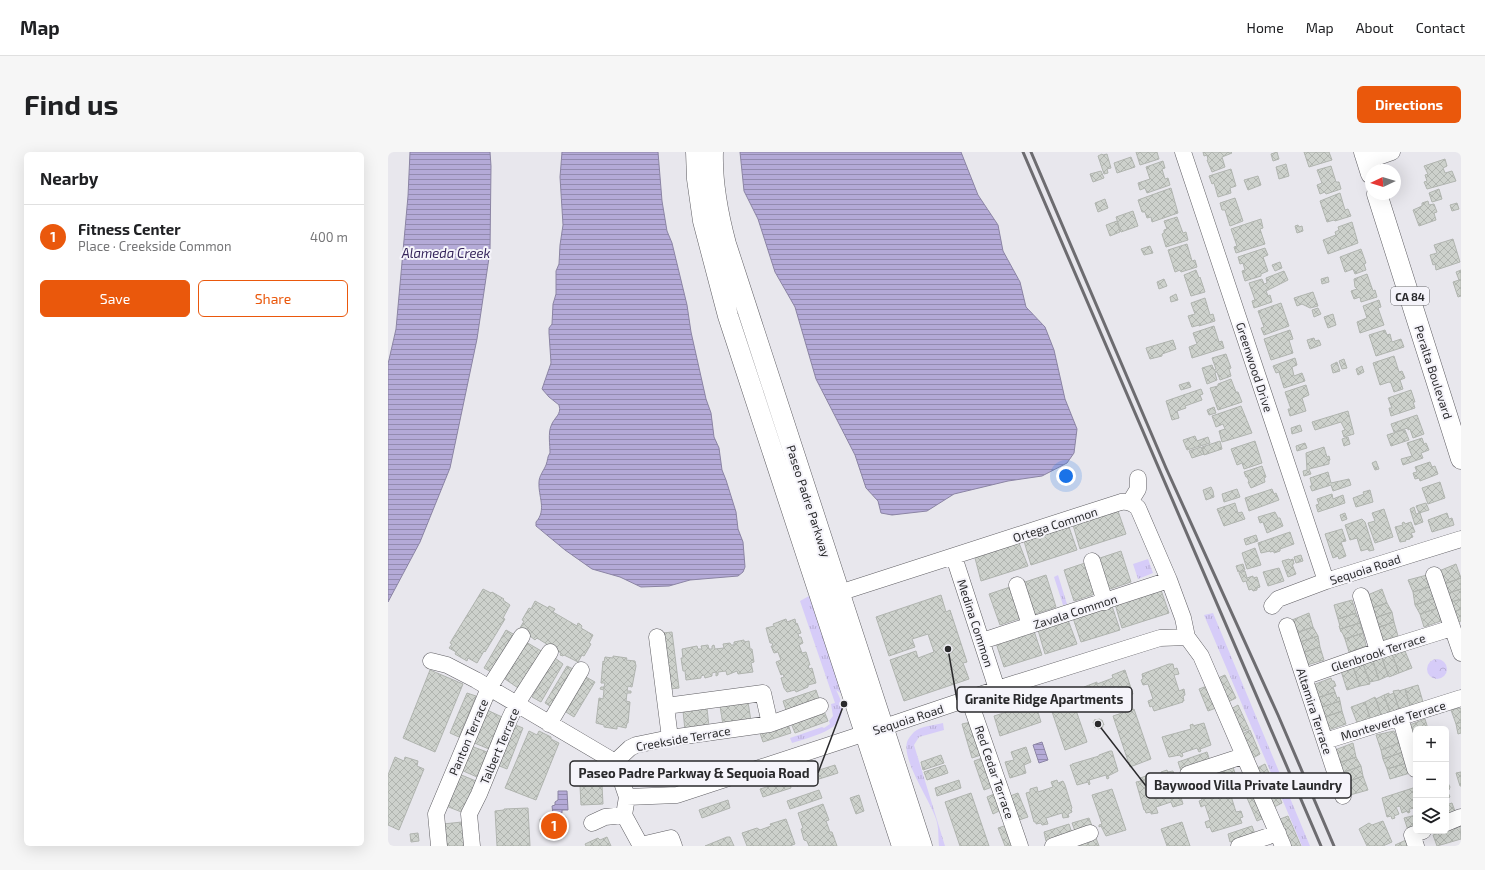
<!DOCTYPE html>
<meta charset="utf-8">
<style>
body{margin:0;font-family:"Exo 2",sans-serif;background:#f6f6f6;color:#202124}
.controls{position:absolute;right:12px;bottom:12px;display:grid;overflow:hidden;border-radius:6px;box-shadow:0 4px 16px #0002}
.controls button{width:36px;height:36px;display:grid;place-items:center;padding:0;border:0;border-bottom:1px solid #e0e0e0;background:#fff;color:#202124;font:20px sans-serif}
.compass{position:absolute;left:977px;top:12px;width:36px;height:36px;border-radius:50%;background:#fff;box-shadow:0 4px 16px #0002;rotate:266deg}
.you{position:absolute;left:678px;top:324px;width:14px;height:14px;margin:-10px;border:3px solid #fff;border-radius:50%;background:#1a73e8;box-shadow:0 0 0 6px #1a73e833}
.badge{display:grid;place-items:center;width:26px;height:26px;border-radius:50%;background:#ea580c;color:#fff;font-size:13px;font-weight:700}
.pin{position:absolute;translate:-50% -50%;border:2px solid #fff;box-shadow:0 1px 4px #0006}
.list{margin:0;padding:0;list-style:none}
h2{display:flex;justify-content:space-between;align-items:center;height:52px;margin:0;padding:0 16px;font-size:17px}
h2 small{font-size:13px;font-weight:400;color:#757577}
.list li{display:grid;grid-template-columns:26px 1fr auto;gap:12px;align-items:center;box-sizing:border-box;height:64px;padding:0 16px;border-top:1px solid #e0e0e0}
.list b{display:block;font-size:15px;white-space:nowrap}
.list p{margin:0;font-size:13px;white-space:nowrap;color:#757577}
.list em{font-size:13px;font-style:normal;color:#757577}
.actions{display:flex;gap:8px;padding:12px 16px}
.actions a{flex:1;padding:9px 0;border:1px solid #ea580c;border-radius:6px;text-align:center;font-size:14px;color:#ea580c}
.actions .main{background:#ea580c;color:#fff}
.icon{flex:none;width:22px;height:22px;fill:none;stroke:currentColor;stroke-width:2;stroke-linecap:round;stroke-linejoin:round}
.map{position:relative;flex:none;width:1073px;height:694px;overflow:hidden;border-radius:6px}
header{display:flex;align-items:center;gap:24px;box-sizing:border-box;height:56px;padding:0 20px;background:#fff;border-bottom:1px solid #e0e0e0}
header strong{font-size:19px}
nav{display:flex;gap:22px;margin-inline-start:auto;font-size:14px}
.intro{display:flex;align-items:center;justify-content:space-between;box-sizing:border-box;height:96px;padding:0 24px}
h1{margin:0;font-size:28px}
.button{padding:10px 18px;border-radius:6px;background:#ea580c;color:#fff;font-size:14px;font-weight:700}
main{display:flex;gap:24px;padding:0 24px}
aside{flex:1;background:#fff;border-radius:6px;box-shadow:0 4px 16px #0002}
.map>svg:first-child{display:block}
.grass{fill:url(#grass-tufts)}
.park{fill:url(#park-crowns)}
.water{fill:url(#water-rules);stroke:#8b84a4}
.building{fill:url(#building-cross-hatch);stroke:#b0b4af}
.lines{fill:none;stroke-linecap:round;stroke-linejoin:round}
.minor-casing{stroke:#5f5e63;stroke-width:17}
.major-casing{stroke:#5f5e63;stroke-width:21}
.minor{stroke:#fff;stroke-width:16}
.major{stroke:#fff;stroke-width:20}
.rail{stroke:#6d6c70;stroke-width:3}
.labels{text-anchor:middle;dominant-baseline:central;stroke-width:4;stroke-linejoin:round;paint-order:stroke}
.shield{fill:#f5f4fa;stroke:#67676a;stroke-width:1}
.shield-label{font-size:11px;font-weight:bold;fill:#2a2a2c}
.street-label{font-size:12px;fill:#2a2a2c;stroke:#f5f4fa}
.water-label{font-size:13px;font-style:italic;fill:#36255b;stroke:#f5f4fa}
.leader{fill:none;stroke:#2a2a2c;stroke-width:1.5}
.callout-dot{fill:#2a2a2c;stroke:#f5f4fa;stroke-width:1.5}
.callout{fill:#f5f4fa;stroke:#2a2a2c;stroke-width:1.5}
.callout-label{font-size:13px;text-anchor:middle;font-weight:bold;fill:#2a2a2c}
</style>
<header>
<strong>Map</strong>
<nav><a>Home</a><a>Map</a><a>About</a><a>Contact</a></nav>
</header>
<div class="intro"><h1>Find us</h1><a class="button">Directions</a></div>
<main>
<aside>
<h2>Nearby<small></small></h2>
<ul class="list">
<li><span class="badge">1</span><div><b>Fitness Center</b><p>Place · Creekside Common</p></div><em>400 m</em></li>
</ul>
<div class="actions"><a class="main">Save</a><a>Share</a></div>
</aside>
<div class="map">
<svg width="1073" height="694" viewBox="0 0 1073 694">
<defs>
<pattern id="grass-tufts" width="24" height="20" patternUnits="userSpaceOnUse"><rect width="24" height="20" fill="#d6ccf8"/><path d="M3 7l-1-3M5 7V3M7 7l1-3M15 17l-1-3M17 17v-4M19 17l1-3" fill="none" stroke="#b8afd5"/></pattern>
<pattern id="park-crowns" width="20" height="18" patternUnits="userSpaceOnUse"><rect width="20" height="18" fill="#d6ccf8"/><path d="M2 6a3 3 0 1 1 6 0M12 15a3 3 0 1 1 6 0" fill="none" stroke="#b8afd5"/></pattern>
<pattern id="water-rules" width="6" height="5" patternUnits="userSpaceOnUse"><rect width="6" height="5" fill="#b4aad7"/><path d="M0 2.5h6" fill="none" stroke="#938baf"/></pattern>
<pattern id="building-cross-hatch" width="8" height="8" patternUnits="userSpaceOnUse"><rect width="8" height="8" fill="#cdd1cc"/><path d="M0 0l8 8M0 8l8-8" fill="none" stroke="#b0b4af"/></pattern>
</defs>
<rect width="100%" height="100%" fill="#e8e7ed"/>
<path class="grass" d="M760 407 765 421 750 427 745 412Z
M670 423 679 452 675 453 666 425Z
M421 444 454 542 448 538C469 576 431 582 404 591L402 586 434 575 436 576 442 572 441 569 445 564 443 552 447 551 412 449Z
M825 461 922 694H914L816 463Z
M555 571 556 578 531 585 526 593 557 694H551C550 684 551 676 548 667 542 648 514 609 519 590 520 587 523 583 526 580 533 574 547 573 555 571Z"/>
<path class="park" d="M1039 517a10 10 0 1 1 20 0a10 10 0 1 1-20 0Z"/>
<path class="water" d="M22 0H102L103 14 102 99 89 187 62 316 32 390 0 450V212L8 177 20 44Z
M174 0H270L274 49 279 79 284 91 299 153 303 180 318 247 323 261 326 285 331 296 334 318 338 328 348 360 350 377 355 390 357 415 355 420 350 424 302 428 281 434 253 435 232 425 204 417 177 398 148 374V370C159 358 150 344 151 330 151 324 156 318 158 313 160 308 159 305 162 301 162 293 160 281 163 274 166 265 174 263 171 253L161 245 154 237 163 211 161 181V176L164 172 165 152 168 142V119L171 112 172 93 175 73 172 25Z
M352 0H573L590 43 610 73 615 99 632 130 638 155 657 175 666 198 677 247 689 277 686 301 679 311 654 324 620 329 566 342 539 359 504 363 493 361 490 349 478 336 467 303 428 227 407 155 387 120 370 67 356 39Z
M654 590 660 608 651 611 645 593Z
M170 639H179L180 658H174V661L165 662 164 654 167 653V650L170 648Z"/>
<path class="building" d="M748 0H769L771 7 752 13Z
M815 0H843L844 1 834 5 837 15 824 20 819 8H820L819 3 816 4Z
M889 0 891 7 885 9 883 2Z
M916 0H941L944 8 921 15Z
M714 2 715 3 719 2 723 16 719 17 720 21 716 22 710 4Z
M743 5 747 15 729 21 726 11Z
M1057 7 1059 14 1055 16 1057 21 1064 19 1068 29 1039 37 1036 30 1039 29 1037 23 1040 22 1036 14Z
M775 9 777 16 774 17 777 27 780 26 782 33 759 41 757 36 752 38 750 31 762 27 758 15Z
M898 12 901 24 891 27 888 15Z
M943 14 948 30H951L953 37 938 42 937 40 932 42 929 33 934 31 929 18Z
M843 17 848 34 842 36 843 41 830 45 826 31 824 32 821 24Z
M713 19 716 26 705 30 702 22Z
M870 24 873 33 860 38 856 28Z
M783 36 790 61 764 70 763 65 759 66 757 60H754L750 48Z
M1051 37 1054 47 1044 50 1041 41Z
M952 41 957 58 960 57 963 64 947 69 946 68 939 70 932 49Z
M847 46 855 69 842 74 837 58H834L832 51Z
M717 47 720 56 710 60 707 51Z
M1040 49 1041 53 1046 52 1049 60 1046 61 1048 68 1031 74 1025 58 1034 54V51Z
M1069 51 1071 57 1064 59 1062 53Z
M745 59 750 74 733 80 728 65Z
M789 65 795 81 798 80 800 88 778 95 774 82 776 81V78L779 77 776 69Z
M873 67 875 76 872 77 877 92 848 101 846 95 849 94 843 77Z
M729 69 732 80 722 84 718 73Z
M964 70 970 91 940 102 935 88 948 83 947 80 951 78 950 75Z
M910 73 911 75 914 74 915 79 909 81 907 74Z
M1065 87 1072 110 1048 118 1047 112 1045 113 1042 103 1049 101 1046 93Z
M799 92 804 109 807 108 809 115 793 120 792 118 787 120 780 98Z
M762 94 765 101 756 103 753 97Z
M877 96 880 103 875 105 880 119 873 122V124L857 129 854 119 857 118 855 111 852 112 850 105Z
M973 97 978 111 976 112 978 118 967 122 965 117 957 120 952 105Z
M892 110 894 116 887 119 884 113Z
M808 118 811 126 812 125 817 140 803 144 796 123Z
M1073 118V144L1070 145 1065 130 1071 128 1068 120Z
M896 119 900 128 878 139 880 144 882 143 884 150 866 156 864 149 867 148 861 131 874 127 876 132 879 131 878 126Z
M979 122 985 139 987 138 989 145 973 150 972 145 966 147 963 139 969 137 967 135 966 127Z
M940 125 941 130 934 132 933 127Z
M776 127 779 134 771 137 769 130Z
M925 140 930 154 922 156 914 152 909 154 906 146Z
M788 142 790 148 783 150 782 145Z
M817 146 822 163 825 162 827 169 811 174V173L804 175 800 164 807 162 803 151Z
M991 148 993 155 990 156 996 173 972 181 969 170 979 166 975 154Z
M893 151 901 174 876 183 873 176 876 175 870 159Z
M930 156 933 162 926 165 924 158Z
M945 162 948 173 940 176 936 165Z
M826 174 831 190 834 189 836 196 804 206 801 195 809 192 805 181Z
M902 178 905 187 901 188 905 201 883 208 876 187Z
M997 178 999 183 1002 182 1004 190 1013 187 1016 195 988 204 981 183Z
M926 186 927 189 931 188 933 193 922 197 919 188Z
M785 188 788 197 774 202V204L762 207 758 196Z
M838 202 843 216 841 217 843 224 832 228 829 220 827 221 829 228 819 232 814 216 824 213 826 218 828 217 824 206Z
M1006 204 1011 220 1014 219 1017 226 1012 228 1015 237 1006 240 1003 231 1001 230 992 233 985 211Z
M907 206 909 213 904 215 906 224 914 221 917 229 896 236 891 220 888 221 885 214Z
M956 207 959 216 954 217 951 209Z
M949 210 952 219 945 221 943 213Z
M974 214 976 220 970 223 968 217Z
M843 227 848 240H850L854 250 830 258 822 236 830 234V232Z
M801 230 803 235 793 238 791 233Z
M918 233 921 243 914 246 918 259 902 264 900 257H903L897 240Z
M813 237 815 242 812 243 814 248 797 254 798 256 789 259 791 266 784 268 778 249Z
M1023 238 1027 250H1025L1027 256 1003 264 1001 256H1004L1000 246Z
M853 254 864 281 834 290 831 279 837 277 835 272 828 275 824 264Z
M826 255 828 261 821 263 819 258Z
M960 259 966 282 956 285 954 279 957 278 953 270 927 278 924 270Z
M1029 263 1036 282 1025 286 1022 277 1020 278V276L1006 280 1003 272Z
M912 273 914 279 904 282 903 276Z
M1015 278H1017L1021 288 1003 294 999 283Z
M807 284 809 289 820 285 822 291 799 298 795 288Z
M960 285 962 292 956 294 954 287Z
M1034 286 1036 292 1038 291 1041 298 1033 301 1035 306 1015 313 1013 307 1024 304 1019 291Z
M832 289 834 297 816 303 814 295Z
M867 289 874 311 856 317 854 311 849 313 843 297Z
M917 291 919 296 909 299 908 294Z
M813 295 816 302 804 306 801 299Z
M936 295 939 305 941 304 942 308 941 309V312L921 317 923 322 916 324 915 319 919 318 918 301Z
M988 309 991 317 987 318 984 311Z
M1042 310 1044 315 1047 314 1050 322 1032 329 1031 326 1027 327 1025 321 1029 320 1027 315Z
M874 314 878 325 876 326 877 330 863 336 860 330 861 329 859 325H858L856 320Z
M940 320 943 331 961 327 963 333 945 339 943 333 924 339 922 334H924L922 326Z
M1052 330 1057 346 1040 352 1034 336Z
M823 335 825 339 826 345 818 348 815 338Z
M849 337 852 345 836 350 834 342Z
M884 337 886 342 888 341 891 348 861 359 857 346Z
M982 338 985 350 968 355 965 346 976 342 975 340Z
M944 342 945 347 955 343 957 351 930 360 928 353 931 352 929 347Z
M847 351 850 361 854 360 857 367 836 374 829 357Z
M1038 351 1041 358 1031 361 1028 354Z
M1026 355 1028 362 1032 361 1035 370 1027 373 1022 357Z
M996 357 1005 385 987 391 980 371 987 369 984 361Z
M730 359 738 382 692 397 685 373Z
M887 360 890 366H892L895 374 879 381 875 370 872 371 870 365Z
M957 361 959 367 954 369 952 363Z
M1059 361 1061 367 1064 366 1066 373 1044 380 1040 368Z
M974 367 977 370 986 398 981 399 980 397 973 399 969 386 962 388 957 373Z
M1016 370 1017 372 1023 370 1027 380 1023 381 1025 385 1022 386V387L1017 388 1018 389 1012 390 1007 375 1015 373 1014 371Z
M681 375 689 398 643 413 636 389Z
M954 377 958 389 953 390 958 404 951 407 950 404 945 406 937 382Z
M902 380 906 392 892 397V399L886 401V399L882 400V399L873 401 870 391Z
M868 383 870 389 858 393 856 387Z
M631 391 640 414 593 429 587 406Z
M867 396 873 413 859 417 854 401Z
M733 399 743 430 719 438 709 407Z
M913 403 915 409 908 411 906 405Z
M901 407 902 408 905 407 906 412H904L908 422 900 425 894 409Z
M700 410 710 441 686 449 676 418Z
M855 412 857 418 850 420 848 414Z
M1068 412 1073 426 1055 432 1051 419Z
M891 416 896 429 880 434 875 420Z
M857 419 859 426 865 424V426L869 425 872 435 869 436V438L865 439 864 437 861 438 858 429 855 430 851 421Z
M658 423 668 455 644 463 634 431Z
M1039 423 1042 435 1025 440 1020 428Z
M1073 426V437L1057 442 1054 433Z
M625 434 636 465 612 473 601 442Z
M1043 434 1047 446 1027 453 1025 440Z
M95 437 103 441 104 440 116 447 115 448 122 453 115 466 117 467 97 500 96 499 89 511 80 506 79 509 67 502 68 500 61 496 64 492 62 491Z
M994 437 999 451 982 457 977 444Z
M1073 437V447L1060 451 1057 442Z
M773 438 781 461 734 476 727 452Z
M553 443 558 460 562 458 579 510 575 511 581 527 516 549 502 508 528 499 530 506 546 500 540 482 524 487 527 495 501 504 488 465Z
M1047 446 1050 456 1032 462 1027 453Z
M1073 447V457L1063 461 1060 451Z
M964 448 968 461 950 467 946 453Z
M147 449 160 456 161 454 167 457 165 460 189 474 190 471 192 472 194 474 193 476 205 483 201 491 203 492 196 504 194 503 190 510 176 503 175 504 172 503 173 501 149 486 147 488 132 476 136 469 134 468 141 456 143 457Z
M999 451 1004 460 984 467 980 457Z
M724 454 732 478 693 490 685 466Z
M1050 456 1053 469 1036 475 1032 462Z
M1073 457V469L1067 471 1063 461Z
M1004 460 1006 470 987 477 984 467Z
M921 461 925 475 907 481 904 468Z
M968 461 972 471 952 477 951 474H952L950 467Z
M398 467 399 470 407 467 408 472 409 471 413 481 410 482 411 485H413L415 491 411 493 414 501 418 500 422 513H420L421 517 424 516 428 531 420 533V535L408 540 407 538 399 540 396 536 393 526 396 525 395 522 393 523 388 510 393 508 390 500 386 501 383 494H385L384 491H382L378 476 386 474 385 472Z
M680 468 689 492 657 502 650 478Z
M1006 470 1010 484 993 489 988 476Z
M972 471 975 481 957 487 954 480H953L952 477Z
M925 475 930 484 909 491 906 482Z
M118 478 127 483 105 521 96 516Z
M646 479 654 503 616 515 608 491Z
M284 480 291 536 282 537 275 481Z
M975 481 978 494 961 500 957 487Z
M930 484 932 495 913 501 909 491Z
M356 488V490L361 489 362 497H364L366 510 363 511 365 520 350 522 349 519 339 523 338 519 330 520V523L328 524V520L324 521V524L317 526 316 523 313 524V526L298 528 297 519H295L293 506H295L294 497 309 494 310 497H314L313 494 320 493 321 497H324V494L326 493 327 497 336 496 335 492 342 491 343 493H346V490Z
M138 490 155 500 133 538 117 527Z
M932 495 936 508 919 513 914 501Z
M1013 499V501L1017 499 1024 516 1011 521 1004 502Z
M1004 502 1011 521 1001 525 994 506Z
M225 504 239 506 238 508 247 509 248 514 244 535 240 534 239 539H243V541H239L238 549 242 550 240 571H239L238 576 229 574V577L216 575V573L208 571 211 546 215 547 216 538 212 537 213 535H216L217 531H213L215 509 216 510 217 505 225 506Z
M167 506 175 512 153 550 144 545Z
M994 506 1000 524 991 528 985 509Z
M985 509 991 528 982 530 975 512Z
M781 512H785L786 517 789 516 791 522 786 523 791 539 796 537 797 543 795 544 796 549H794L795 550 766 559 764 554 762 555 760 549 765 547 760 532 755 533 753 528 755 527 754 522Z
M975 512 982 532 972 534 965 515Z
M179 514 187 518 165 556 157 551Z
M965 515 972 534 959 538 953 519Z
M42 518 75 532 47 600 15 586Z
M737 518 745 542 703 556 696 535 709 530V532L725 526 724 523Z
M837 523 848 546 840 550 830 526Z
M198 525 207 530 186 565 178 560Z
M943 526 944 529H946L948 534 945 535 947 540 929 546 925 533Z
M1030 533 1035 550 1023 556 1017 537Z
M819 534 828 556 820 559 811 537Z
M1017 537 1023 556 1012 560 1005 539 1011 538V539Z
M428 538 431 547 398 558 395 549Z
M947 540 949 546 951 545 952 549 931 556 928 546Z
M79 541 88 544 71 585 62 581Z
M682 541 699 590 677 598 660 548Z
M1001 541V543L1006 541 1012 560 1003 563 996 543Z
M996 543 1003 563 994 566 988 547Z
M987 545 994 566 983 570 977 550Z
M952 549 954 559 935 566 931 556Z
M360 550 363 569 335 573 332 554Z
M977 550 983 568 970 573 963 555Z
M647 551 653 570 612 584 606 564Z
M850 553 861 577 853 580 843 557Z
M319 556 321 575 297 578 295 559Z
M1071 556 1072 557 1073 556V570L1068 572 1063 558Z
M97 557 114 565 101 597 84 590Z
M746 557 763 607 742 615 725 564Z
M436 559 440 569 407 581 403 571Z
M954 559 958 572 940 578 936 565Z
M712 567V568H714L716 573H714L715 575 710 577 709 575 707 576 705 570H707L706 568Z
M1037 567 1040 577H1028V586L1024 587 1019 574Z
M583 570 593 603 584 606 574 572Z
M1073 570V581L1070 582 1068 572Z
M816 571 823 593 812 597 813 599 811 600 809 596 794 601 795 604 793 605 792 603 781 605 774 585 803 577 802 573 805 572V574Z
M125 572 135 576 119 617 109 613Z
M400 572 403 581 375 590 372 581Z
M862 578 872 602 865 606 854 582Z
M141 579 149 583 151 579 163 585V587L171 591 148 648 117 636Z
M1006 579 1011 591 993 598 988 583Z
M965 591 968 605 951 611 947 598Z
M1012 591 1015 600 995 607 993 598Z
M83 594 99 600 89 625 73 618Z
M638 595 643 610 636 613 638 621 622 626 617 610 626 608 623 600Z
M722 599H724L730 619 720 624 721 626 719 627 718 623 701 628 702 632 701 633 700 630 689 633 682 613H684V612L711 604V603Z
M819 600 822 609 793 619 790 610Z
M1015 600 1019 611 999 617 995 607Z
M553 603 556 611 535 618 533 610Z
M7 605 16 609 17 605 30 609 29 614 36 617 11 678 0 673V623Z
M968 605 973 614 953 621 950 611Z
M594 606 604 635 596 638 586 609Z
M1019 611 1022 621 1002 627 999 617Z
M877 612 884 628 876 632 869 616Z
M447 613 450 621 409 634 406 626Z
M557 613 560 621 539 628 536 620Z
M213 614 215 652 193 653 191 615Z
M973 614 975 624 956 631 953 621Z
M845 615 848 624 827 631 825 623Z
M779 618 780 620 785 619 795 652 785 655 783 650 768 655 770 661 763 662V660L758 661 757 658H756L748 630 753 629 752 626 758 624 759 629 775 625 773 620Z
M1073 620V634H1072L1068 621Z
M71 622 88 629 76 661 58 654Z
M975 624 980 638 962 643 957 631Z
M1058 627 1062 635 1061 638H1059L1062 645 1058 647Z
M401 628 403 636 375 645 372 637Z
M571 628 573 636 549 644 547 636Z
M669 628 670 631 675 629 677 633 684 656 683 657 684 660 680 662 681 665 675 666 674 661 658 666 660 672 654 673 653 671 648 672V670H646L638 641 642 640V637L649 635 650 640 665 635 663 630Z
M842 633 844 638 847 637 849 643 843 644 848 660 853 659 855 665 852 666 854 671 824 680 822 675 819 676 817 670 822 668 817 653 813 655 811 649 814 648 812 644Z
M887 634 894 651 886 655 879 638Z
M1028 635V656L1021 657 1022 660 1020 661 1019 659 1014 661 1012 654 1008 655 1011 662 1006 664 1007 666 1004 667 1003 664 999 665 994 646Z
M724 637 738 678 718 684 713 674 711 675V673L714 672 704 643Z
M431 638 434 646 402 657 399 649Z
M583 641 601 694H572L557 650Z
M630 641 640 665 631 668 622 644Z
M606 642 613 658 605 662 599 645Z
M471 643 476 659 468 662 462 646Z
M866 643 876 666 869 669 859 646Z
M340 648 342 656 314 666 311 658Z
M1064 651 1068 662 1058 665V653Z
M435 652 441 668 438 669 442 680H444L449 694H421L419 689 416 688 413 677 415 676 410 661Z
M140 656 142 694H109L107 659 116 658V657Z
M1028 663V675L1020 678 1016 666Z
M900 664 913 694H903L892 667Z
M178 665 179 681 153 682 152 667Z
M701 666 704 674 687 679 684 671Z
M398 667 407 692 402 694H359L354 681 369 676 372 678 383 674 382 672Z
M995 669 1004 690 995 694H979L971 677 981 671 984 673Z
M74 670 77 694H57L55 672Z
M794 670 802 694H779L773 677Z
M681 672 684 681 658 689 656 680Z
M619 673 626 694H617L610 676Z
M864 674 867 682 842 690 840 682Z
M1072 674 1073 687 1049 694 1045 683Z
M30 681 31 689 23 690 22 682Z
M219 685 223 694H198L197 692 210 686 212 688Z
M339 685H342L346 694H317Z
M708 686 711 694H692L691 692Z
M1018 688 1021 694H1008L1007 693Z"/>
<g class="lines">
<defs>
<path id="minor" d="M795 0 938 429
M979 9 1004 0
M742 350 750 337V326
M566 405 609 537
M704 409 717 450
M1046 423 1073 501
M629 433 642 473
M451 441 733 350C740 349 745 351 750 356L781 428 795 466 799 485 813 504 895 694
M973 444 990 499
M884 454 890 447 938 429 1073 387
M899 474 955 644
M269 485 282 586
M594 489 781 428
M43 509 59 513 88 528 227 610
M916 525 990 499 1064 476
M581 547 632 694
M278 554 375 541 382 572
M1012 565 1027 617
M161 572 193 518
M937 589 1073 546
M227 610 242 596 248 593 282 586 382 572 432 554
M227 610 239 645 236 663 253 694
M800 622 855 604
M239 645 289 643 496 575 609 537 772 486 799 485
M204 671 217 665 236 663
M1058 671 1073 665
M253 693 283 686 286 694
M51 694 48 662 101 536 134 484
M84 694 81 662 91 642 121 568 128 553 162 500
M665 694 702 681
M851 694 890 681
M1028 694 1024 683 1035 679"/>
<path id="major" d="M308 0 309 27 315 69 340 164 514 694
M325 0C324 31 330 62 338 92L534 694
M976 0 983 22
M989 42 1073 307"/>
</defs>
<use href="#minor" class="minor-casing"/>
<use href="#major" class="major-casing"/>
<use href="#minor" class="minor"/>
<use href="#major" class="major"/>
<path class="rail" d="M635 0 933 694
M643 0 778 316 890 563 946 694"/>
</g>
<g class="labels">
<rect class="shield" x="1003" y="135" width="38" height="18" rx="3"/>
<g class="shield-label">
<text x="1022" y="144">CA 84</text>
</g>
<g class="street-label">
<text transform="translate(867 215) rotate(72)">Greenwood Drive</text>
<text transform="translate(1046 220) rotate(72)">Peralta Boulevard</text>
<text transform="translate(421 349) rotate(72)">Paseo Padre Parkway</text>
<text transform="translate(667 372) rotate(-18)">Ortega Common</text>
<text transform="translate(977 417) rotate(-18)">Sequoia Road</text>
<text transform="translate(687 459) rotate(-18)">Zavala Common</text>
<text transform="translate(588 471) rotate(72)">Medina Common</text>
<text transform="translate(990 500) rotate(-18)">Glenbrook Terrace</text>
<text transform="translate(927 559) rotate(72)">Altamira Terrace</text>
<text transform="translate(520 567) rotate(-18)">Sequoia Road</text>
<text transform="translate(1005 568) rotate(-17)">Monteverde Terrace</text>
<text transform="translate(80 585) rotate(-67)">Panton Terrace</text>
<text transform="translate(295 586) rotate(-10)">Creekside Terrace</text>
<text transform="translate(111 594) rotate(-67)">Talbert Terrace</text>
<text transform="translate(607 620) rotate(71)">Red Cedar Terrace</text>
</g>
<g class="water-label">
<text x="58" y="101">Alameda Creek</text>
</g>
</g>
<path class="leader" d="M560 497L569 548M456 552L430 621M710 572L758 634"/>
<g class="callout-dot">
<circle cx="560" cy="497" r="4"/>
<circle cx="456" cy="552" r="4"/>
<circle cx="710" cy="572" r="4"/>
</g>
<g class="callout">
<rect x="569" y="535" width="175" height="25" rx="4"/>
<rect x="182" y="609" width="248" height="25" rx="4"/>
<rect x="758" y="621" width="205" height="25" rx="4"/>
</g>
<g class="callout-label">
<text x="656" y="552">Granite Ridge Apartments</text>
<text x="306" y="626">Paseo Padre Parkway &amp; Sequoia Road</text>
<text x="860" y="638">Baywood Villa Private Laundry</text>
</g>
</svg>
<div class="controls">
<button>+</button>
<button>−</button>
<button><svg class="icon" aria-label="layers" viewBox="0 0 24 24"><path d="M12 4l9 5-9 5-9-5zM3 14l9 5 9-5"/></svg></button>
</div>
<svg class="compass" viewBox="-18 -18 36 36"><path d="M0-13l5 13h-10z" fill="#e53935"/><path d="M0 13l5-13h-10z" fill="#757577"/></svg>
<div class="you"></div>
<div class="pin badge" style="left:166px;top:674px">1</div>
</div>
</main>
